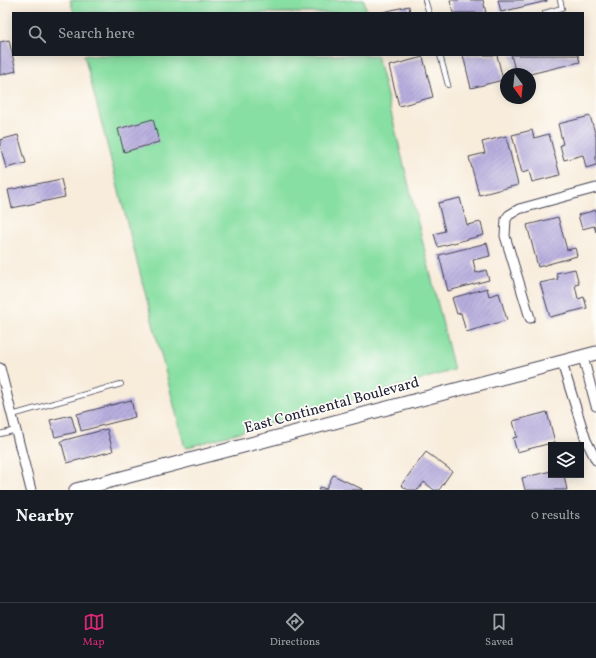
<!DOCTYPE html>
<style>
body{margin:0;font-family:Vollkorn,serif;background:#242831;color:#f1f3f6}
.controls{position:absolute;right:12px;bottom:12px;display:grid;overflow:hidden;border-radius:0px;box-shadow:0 2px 10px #0003}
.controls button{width:36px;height:36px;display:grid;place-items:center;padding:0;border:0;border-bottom:1px solid #363941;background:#171b24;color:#f1f3f6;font:20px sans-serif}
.compass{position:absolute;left:500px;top:68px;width:36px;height:36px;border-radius:50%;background:#171b24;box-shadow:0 2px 10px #0003;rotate:165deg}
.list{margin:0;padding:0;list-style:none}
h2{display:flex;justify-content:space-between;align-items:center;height:52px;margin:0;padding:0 16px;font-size:17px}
h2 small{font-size:13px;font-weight:400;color:#9ea1a6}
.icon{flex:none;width:22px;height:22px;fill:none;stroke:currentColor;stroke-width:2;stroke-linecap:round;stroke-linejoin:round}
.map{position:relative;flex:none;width:596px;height:490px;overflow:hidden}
.search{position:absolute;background:#171b24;box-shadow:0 2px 10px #0003;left:12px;right:12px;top:12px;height:44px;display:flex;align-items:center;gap:10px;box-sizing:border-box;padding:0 14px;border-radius:0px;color:#9ea1a6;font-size:15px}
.sheet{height:112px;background:#171b24}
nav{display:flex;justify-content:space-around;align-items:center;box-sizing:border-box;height:56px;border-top:1px solid #363941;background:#171b24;font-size:11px;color:#9ea1a6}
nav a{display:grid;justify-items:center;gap:2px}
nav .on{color:#db2777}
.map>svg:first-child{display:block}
.green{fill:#88dfa3;stroke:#55806f}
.building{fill:url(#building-hatch)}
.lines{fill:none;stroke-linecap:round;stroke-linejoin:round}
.lane-casing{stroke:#424053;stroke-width:6}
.street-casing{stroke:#424053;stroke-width:11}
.secondary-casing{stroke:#424053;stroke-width:15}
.lane{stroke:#fff;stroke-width:4.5}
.street{stroke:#fff;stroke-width:9}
.secondary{stroke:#fff;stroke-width:13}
.labels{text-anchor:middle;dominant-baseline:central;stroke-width:3.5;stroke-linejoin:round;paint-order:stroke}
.street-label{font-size:15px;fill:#22223b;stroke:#fdfcf7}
</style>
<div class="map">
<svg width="596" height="490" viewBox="0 0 596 490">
<defs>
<pattern id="building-hatch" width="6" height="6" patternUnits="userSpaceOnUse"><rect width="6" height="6" fill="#b8aede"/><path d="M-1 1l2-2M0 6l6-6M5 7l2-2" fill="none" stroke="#9e95bf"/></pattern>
</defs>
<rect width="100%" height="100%" fill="#fdfcf7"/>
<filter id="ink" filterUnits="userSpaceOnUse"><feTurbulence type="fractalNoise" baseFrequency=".025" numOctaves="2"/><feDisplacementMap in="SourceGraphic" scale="8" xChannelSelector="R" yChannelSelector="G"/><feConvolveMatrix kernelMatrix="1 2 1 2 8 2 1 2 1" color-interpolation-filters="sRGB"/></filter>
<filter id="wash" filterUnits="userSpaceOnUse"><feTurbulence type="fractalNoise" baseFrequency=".012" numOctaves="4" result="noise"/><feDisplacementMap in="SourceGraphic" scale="16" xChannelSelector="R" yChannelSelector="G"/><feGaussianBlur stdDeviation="0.9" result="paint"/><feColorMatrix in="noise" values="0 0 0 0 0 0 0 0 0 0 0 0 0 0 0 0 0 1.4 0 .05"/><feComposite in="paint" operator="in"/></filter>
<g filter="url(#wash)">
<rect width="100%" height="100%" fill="#f8ecdb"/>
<path class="green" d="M70 0H364L367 13H74Z
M84 55H377L454 370 185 448Z"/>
<g id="blocks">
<path class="building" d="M450 0H483L486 13H453Z
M498 0H547V1L501 12Z
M409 6 410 13H383V12Z
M9 40 16 71 0 75V42Z
M463 55H497L503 80 471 88Z
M511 55H578L580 62 530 74H516Z
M423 57 433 97 399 106 389 66Z
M590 116 596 136V165L586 168 583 155 564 160 560 145 563 144 558 124Z
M153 119 159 142 124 152 118 129Z
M532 130 534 138 549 134 560 175 532 182 529 171 522 173 512 135Z
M18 135 26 163 6 168 0 145V140Z
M506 136 518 185 479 195 469 157 485 153 482 142Z
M61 179 65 197 12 208 8 190Z
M460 198 467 225 481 222 484 235 438 247 434 234 445 231 438 203Z
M596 210V232L594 226 582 229 578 215Z
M558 217 567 250 575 248 577 256 538 267 527 225Z
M487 243 490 256 473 260 476 273 486 270 489 280 448 291 439 255Z
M575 269 579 284 575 285 578 299 584 297 587 308 550 317 540 283 558 279 556 273Z
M487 288 489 296 499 293 507 320 466 332 461 313 457 314 452 298Z
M131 400 135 417 81 431 77 414Z
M547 412 555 442 517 452 513 438 517 437 513 421Z
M71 415 76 432 55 437 50 420Z
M107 429 113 451 67 463 61 441Z
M426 452 452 471 439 490H434L424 482 418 490H408L401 485Z
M551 471V475H564L567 490H525L522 478Z
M333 475 362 489V490H318L320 487 326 489Z"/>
</g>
</g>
<g filter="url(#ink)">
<use href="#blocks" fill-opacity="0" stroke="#424053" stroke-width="1"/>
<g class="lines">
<defs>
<path id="lane" d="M425 0 429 13
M545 13 562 8 560 0
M440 55 448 85
M12 415 121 384
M0 434 16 430"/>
<path id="street" d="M530 318 505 236 506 219 509 215 519 209 596 188
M583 357 596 406
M562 363 586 440 596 460
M0 368 31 490"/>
<path id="secondary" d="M76 490 596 353"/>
</defs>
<use href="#lane" class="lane-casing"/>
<use href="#street" class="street-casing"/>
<use href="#secondary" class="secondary-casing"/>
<use href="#lane" class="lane"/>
<use href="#street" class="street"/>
<use href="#secondary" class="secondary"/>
</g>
</g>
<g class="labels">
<g class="street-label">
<text transform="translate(332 406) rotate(-15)">East Continental Boulevard</text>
</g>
</g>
</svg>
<div class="controls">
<button><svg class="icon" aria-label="layers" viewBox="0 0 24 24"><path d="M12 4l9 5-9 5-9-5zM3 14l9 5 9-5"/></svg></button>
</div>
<svg class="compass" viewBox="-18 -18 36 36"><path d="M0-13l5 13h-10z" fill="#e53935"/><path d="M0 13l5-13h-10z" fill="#9ea1a6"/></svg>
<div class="search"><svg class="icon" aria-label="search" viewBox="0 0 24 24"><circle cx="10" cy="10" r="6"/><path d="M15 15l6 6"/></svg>Search here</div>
</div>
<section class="sheet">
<h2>Nearby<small>0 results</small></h2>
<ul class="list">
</ul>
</section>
<nav>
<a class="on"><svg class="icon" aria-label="map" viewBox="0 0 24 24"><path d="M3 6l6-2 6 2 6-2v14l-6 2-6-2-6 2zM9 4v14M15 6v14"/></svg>Map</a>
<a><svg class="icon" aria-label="directions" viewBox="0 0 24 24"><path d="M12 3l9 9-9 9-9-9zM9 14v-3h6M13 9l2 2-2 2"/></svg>Directions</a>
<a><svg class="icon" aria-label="saved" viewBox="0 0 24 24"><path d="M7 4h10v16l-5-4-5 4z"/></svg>Saved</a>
</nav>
